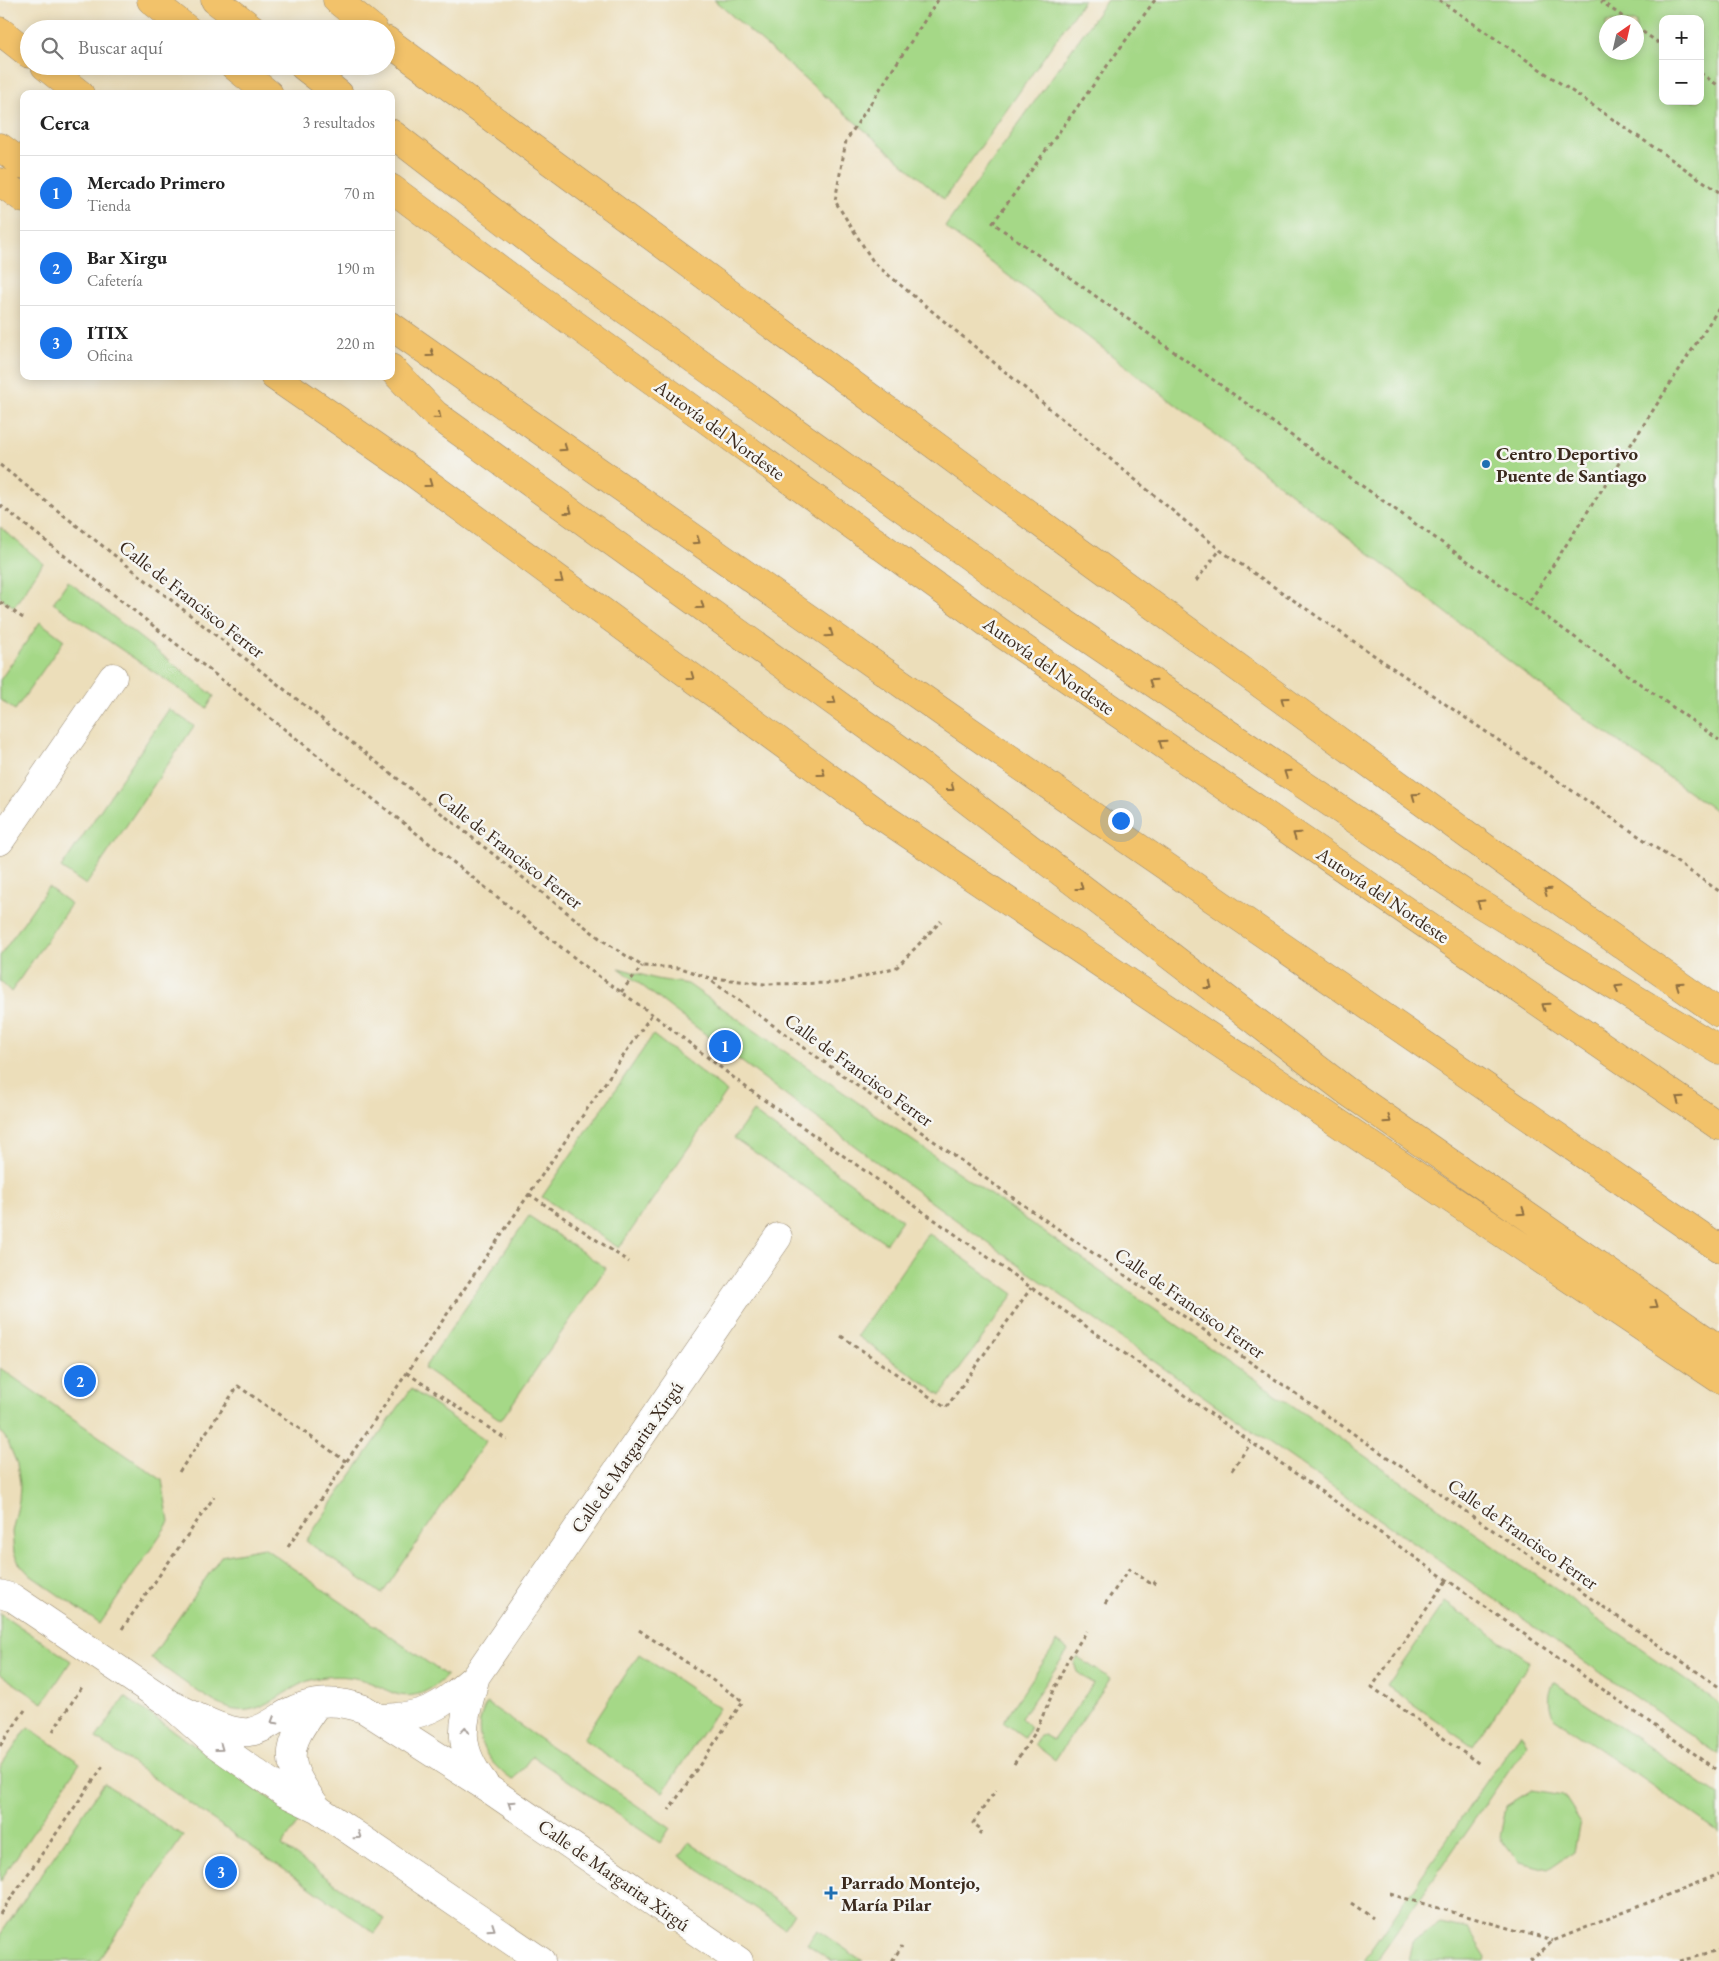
<!DOCTYPE html>
<html lang="es">
<meta charset="utf-8">
<style>
body{margin:0;font-family:"EB Garamond",serif;background:#f6f6f6;color:#222}
.controls{position:absolute;right:15px;top:15px;display:grid;overflow:hidden;border-radius:10px;box-shadow:0 2px 12px #0003}
.controls button{width:45px;height:45px;display:grid;place-items:center;padding:0;border:0;border-bottom:1px solid #e0e0e0;background:#fff;color:#222;font:25px sans-serif}
.compass{position:absolute;left:1599px;top:15px;width:45px;height:45px;border-radius:50%;background:#fff;box-shadow:0 2px 12px #0003;rotate:34deg}
.you{position:absolute;left:1120px;top:820px;width:18px;height:18px;margin:-12px;border:4px solid #fff;border-radius:50%;background:#1a73e8;box-shadow:0 0 0 8px #1a73e833}
.badge{display:grid;place-items:center;width:32px;height:32px;border-radius:50%;background:#1a73e8;color:#fff;font-size:16px;font-weight:700}
.pin{position:absolute;translate:-50% -50%;border:2px solid #fff;box-shadow:0 1px 5px #0006}
.list{margin:0;padding:0;list-style:none}
h2{display:flex;justify-content:space-between;align-items:center;height:65px;margin:0;padding:0 20px;font-size:21px}
h2 small{font-size:16px;font-weight:400;color:#767676}
.list li{display:grid;grid-template-columns:32px 1fr auto;gap:15px;align-items:center;box-sizing:border-box;height:75px;padding:0 20px;border-top:1px solid #e0e0e0}
.list b{display:block;font-size:19px;white-space:nowrap}
.list p{margin:0;font-size:16px;white-space:nowrap;color:#767676}
.list em{font-size:16px;font-style:normal;color:#767676}
.icon{flex:none;width:28px;height:28px;fill:none;stroke:currentColor;stroke-width:2;stroke-linecap:round;stroke-linejoin:round}
.map{position:relative;flex:none;width:1719px;height:1961px;overflow:hidden}
.search{position:absolute;background:#fff;box-shadow:0 2px 12px #0003;left:20px;top:20px;width:375px;height:55px;display:flex;align-items:center;gap:12px;box-sizing:border-box;padding:0 18px;border-radius:28px;color:#767676;font-size:19px}
.panel{position:absolute;background:#fff;box-shadow:0 2px 12px #0003;left:20px;top:90px;width:375px;height:290px;border-radius:10px}
.map>svg:first-child{display:block}
.green{fill:#a5d887;stroke:#708152;fill-rule:evenodd}
.lines{fill:none;stroke-linecap:round;stroke-linejoin:round}
.minor-casing{stroke:#94846c;stroke-width:29}
.motorway-casing{stroke:#94846c;stroke-width:29}
.path{stroke:#94846c;stroke-width:3;stroke-dasharray:4 4;stroke-linecap:butt}
.minor{stroke:#fff;stroke-width:28}
.motorway{stroke:#f2c26a;stroke-width:28}
.oneway{stroke:#8d6e40}
.oneway2{stroke:#a79f9a}
.poi-dot{fill:#1f6fb2;stroke:#f6f6f2;stroke-width:2}
.labels{text-anchor:middle;dominant-baseline:central;stroke-width:5;stroke-linejoin:round;paint-order:stroke}
.street-label{font-size:19px;fill:#3b2a1e;stroke:#f6f6f2}
.poi-label{font-size:19px;font-weight:bold;fill:#3b2a1e;stroke:#f6f6f2;text-anchor:start}
</style>
<div class="map">
<svg width="1719" height="1961" viewBox="0 0 1719 1961">
<rect width="100%" height="100%" fill="#f6f6f2"/>
<filter id="ink" filterUnits="userSpaceOnUse"><feTurbulence type="fractalNoise" baseFrequency=".02" numOctaves="2"/><feDisplacementMap in="SourceGraphic" scale="10" xChannelSelector="R" yChannelSelector="G"/><feConvolveMatrix kernelMatrix="1 2 1 2 8 2 1 2 1" color-interpolation-filters="sRGB"/></filter>
<filter id="wash" filterUnits="userSpaceOnUse"><feTurbulence type="fractalNoise" baseFrequency=".0096" numOctaves="4" result="noise"/><feDisplacementMap in="SourceGraphic" scale="20" xChannelSelector="R" yChannelSelector="G"/><feGaussianBlur stdDeviation="1.12" result="paint"/><feColorMatrix in="noise" values="0 0 0 0 0 0 0 0 0 0 0 0 0 0 0 0 0 1.4 0 .05"/><feComposite in="paint" operator="in"/></filter>
<g filter="url(#wash)">
<rect width="100%" height="100%" fill="#ecdeba"/>
<path class="green" d="M714 0H1084L944 199Z
M1107 0H1719V813L1561 701 945 227ZM1663 19H1700V101H1663ZM1606 22H1636V52H1606Z
M0 527 43 563 14 607 0 597Z
M68 581 214 696 207 708 53 603Z
M40 622 64 640 15 710 0 700V680Z
M169 709 194 726 86 885 61 868Z
M48 887 71 904 11 992 0 981V956Z
M619 968 656 979 688 984 1719 1703V1755C1349 1497 975 1244 619 968Z
M653 1035 727 1092 619 1248 542 1197Z
M753 1112 902 1220 886 1243 734 1138Z
M529 1216 606 1268 501 1420 424 1368Z
M928 1233 1014 1294 941 1395 857 1336Z
M0 1368 162 1480 169 1522 100 1624 30 1575 19 1563 14 1553 12 1532 19 1501 20 1484 17 1464 7 1440 0 1431Z
M411 1389 486 1441 382 1594 306 1541Z
M264 1548 447 1676C433 1689 415 1700 396 1694 387 1691 379 1686 371 1683 357 1677 341 1675 326 1677 290 1679 270 1715 235 1710 215 1707 169 1671 151 1658L221 1556Z
M1445 1602 1530 1662 1473 1746 1387 1686Z
M0 1613 71 1661 43 1703 0 1674Z
M1057 1642 1068 1650 1021 1718 1030 1727 1029 1731 1024 1737 1003 1722Z
M639 1654 719 1708 663 1792 583 1739Z
M1078 1657 1110 1679 1055 1760 1034 1744 1039 1736 1044 1735 1053 1740 1093 1684 1077 1672 1074 1663Z
M1554 1682 1719 1795V1832L1554 1718C1549 1706 1547 1695 1554 1682Z
M125 1697 300 1820 282 1846 385 1919 375 1933 96 1738Z
M487 1703 670 1828 660 1843 532 1756 514 1780C508 1778 503 1773 498 1768 479 1750 473 1726 487 1703Z
M28 1727 80 1763 0 1881V1768Z
M1520 1733 1526 1744 1518 1757 1376 1961H1363Z
M104 1783 183 1836 98 1961H0V1935Z
M1532 1790 1563 1795 1580 1821 1574 1851 1548 1869 1519 1862 1500 1837 1506 1806Z
M689 1842 794 1913 784 1928 679 1856Z
M1440 1923 1468 1929 1486 1957 1485 1961H1409L1413 1942Z
M817 1930 863 1961H832L807 1944Z"/>
</g>
<g filter="url(#ink)">
<g class="lines">
<defs>
<path id="minor" d="M0 841 113 677
M0 1594 13 1598 170 1704 214 1743 285 1793 318 1809 541 1961
M476 1676C464 1721 453 1743 484 1783
M170 1704C192 1714 226 1734 249 1732 262 1730 273 1722 284 1715 309 1700 336 1699 364 1709L489 1789 739 1961
M379 1718C427 1717 440 1707 476 1676L778 1237
M318 1809C283 1761 283 1750 318 1703"/>
<path id="motorway" d="M151 0 187 29
M215 0 253 29
M337 0 373 29
M0 31 29 54
M386 40 1066 542 1502 860 1719 1013
M45 66 80 94
M234 66 269 94
M303 66 339 94
M391 133 550 256 1025 596 1474 900 1719 1050
M0 147 24 165
M0 182 24 199
M391 188 526 289 1004 635 1719 1126
M391 326 945 714 1719 1248
M391 368 435 414 912 758 1348 1092 1719 1349
M274 376 400 463 877 813 1719 1379"/>
</defs>
<use href="#minor" class="minor-casing"/>
<use href="#motorway" class="motorway-casing"/>
<path class="path" d="M938 0 846 141 835 201 874 263 1220 550 1719 891
M1155 0 993 223 1528 604
M1439 0 1719 192
M1604 0 1602 2 1630 22
M1636 27 1663 46
M1700 73 1719 86
M1719 308 1528 604 1719 740
M0 465 602 940 642 966 681 968 706 977 999 1188 1719 1687
M0 505 590 970 652 1014 747 1088 1719 1771
M1196 581 1220 550
M0 602 26 620
M706 977 764 984 839 983 897 967 941 921
M621 992 642 966
M529 1194 629 1262
M841 1336 946 1408 1031 1288
M407 1373 507 1440
M1232 1470 1251 1443
M179 1472 238 1386 347 1462
M288 1547 652 1014
M1446 1581 1372 1687 1481 1765
M1105 1604 1129 1569 1153 1585 1156 1581
M122 1629 214 1497
M639 1630 743 1701 669 1810
M53 1731 82 1687
M0 1746 25 1710
M1014 1764 1035 1733 1067 1661 1087 1631
M979 1834 982 1830 973 1823 996 1790
M1390 1894 1553 1941
M1351 1903 1373 1918
M0 1914 104 1765
M892 1961 902 1946
M1530 1961 1553 1941 1719 1874
M1679 1961 1719 1951"/>
<use href="#minor" class="minor"/>
<use href="#motorway" class="motorway"/>
</g>
<defs><path id="oneway-chevron" d="M-2-3.5L2.5 0L-2 3.5" fill="none" stroke-width="1.6" stroke-linecap="round" stroke-linejoin="round" transform="scale(1.25)"/></defs>
<g class="oneway">
<use href="#oneway-chevron" transform="translate(431 354) rotate(36)"/>
<use href="#oneway-chevron" transform="translate(438 416) rotate(39)"/>
<use href="#oneway-chevron" transform="translate(564 448) rotate(35)"/>
<use href="#oneway-chevron" transform="translate(429 484) rotate(36)"/>
<use href="#oneway-chevron" transform="translate(569 511) rotate(36)"/>
<use href="#oneway-chevron" transform="translate(697 541) rotate(35)"/>
<use href="#oneway-chevron" transform="translate(560 580) rotate(36)"/>
<use href="#oneway-chevron" transform="translate(701 606) rotate(36)"/>
<use href="#oneway-chevron" transform="translate(830 634) rotate(35)"/>
<use href="#oneway-chevron" transform="translate(691 677) rotate(36)"/>
<use href="#oneway-chevron" transform="translate(1152 682) rotate(-146)"/>
<use href="#oneway-chevron" transform="translate(1284 700) rotate(-144)"/>
<use href="#oneway-chevron" transform="translate(833 701) rotate(36)"/>
<use href="#oneway-chevron" transform="translate(1162 743) rotate(-146)"/>
<use href="#oneway-chevron" transform="translate(822 773) rotate(36)"/>
<use href="#oneway-chevron" transform="translate(1287 773) rotate(-146)"/>
<use href="#oneway-chevron" transform="translate(951 788) rotate(37)"/>
<use href="#oneway-chevron" transform="translate(1415 796) rotate(-144)"/>
<use href="#oneway-chevron" transform="translate(1296 835) rotate(-146)"/>
<use href="#oneway-chevron" transform="translate(1080 887) rotate(37)"/>
<use href="#oneway-chevron" transform="translate(1547 891) rotate(-145)"/>
<use href="#oneway-chevron" transform="translate(1480 903) rotate(-148)"/>
<use href="#oneway-chevron" transform="translate(1679 985) rotate(-145)"/>
<use href="#oneway-chevron" transform="translate(1209 986) rotate(37)"/>
<use href="#oneway-chevron" transform="translate(1618 988) rotate(-148)"/>
<use href="#oneway-chevron" transform="translate(1545 1006) rotate(-145)"/>
<use href="#oneway-chevron" transform="translate(1679 1099) rotate(-145)"/>
<use href="#oneway-chevron" transform="translate(1388 1120) rotate(35)"/>
<use href="#oneway-chevron" transform="translate(1522 1212) rotate(35)"/>
<use href="#oneway-chevron" transform="translate(1655 1305) rotate(35)"/>
</g>
<g class="oneway2">
<use href="#oneway-chevron" transform="translate(274 1721) rotate(149)"/>
<use href="#oneway-chevron" transform="translate(465 1730) rotate(-85)"/>
<use href="#oneway-chevron" transform="translate(220 1748) rotate(36)"/>
<use href="#oneway-chevron" transform="translate(511 1804) rotate(-146)"/>
<use href="#oneway-chevron" transform="translate(358 1836) rotate(34)"/>
<use href="#oneway-chevron" transform="translate(492 1928) rotate(34)"/>
</g>
</g>
<g class="poi-dot">
<circle cx="1486" cy="464" r="5"/>
<path d="M828.5 1885.5h5v5h5v5h-5v5h-5v-5h-5v-5h5z"/>
</g>
<g class="labels">
<g class="street-label">
<text transform="translate(720 430) rotate(36)">Autovía del Nordeste</text>
<text transform="translate(192 599) rotate(38)">Calle de Francisco Ferrer</text>
<text transform="translate(1049 666) rotate(35)">Autovía del Nordeste</text>
<text transform="translate(510 850) rotate(38)">Calle de Francisco Ferrer</text>
<text transform="translate(1383 895) rotate(34)">Autovía del Nordeste</text>
<text transform="translate(859 1070) rotate(36)">Calle de Francisco Ferrer</text>
<text transform="translate(1190 1303) rotate(35)">Calle de Francisco Ferrer</text>
<text transform="translate(627 1457) rotate(-55)">Calle de Margarita Xirgú</text>
<text transform="translate(1523 1534) rotate(35)">Calle de Francisco Ferrer</text>
<text transform="translate(614 1875) rotate(35)">Calle de Margarita Xirgú</text>
</g>
<g class="poi-label">
<text x="1496" y="453">Centro Deportivo<tspan x="1496" dy="22">Puente de Santiago</tspan></text>
<text x="841" y="1882">Parrado Montejo,<tspan x="841" dy="22">María Pilar</tspan></text>
</g>
</g>
</svg>
<div class="controls">
<button>+</button>
<button>−</button>
</div>
<svg class="compass" viewBox="-18 -18 36 36"><path d="M0-13l5 13h-10z" fill="#e53935"/><path d="M0 13l5-13h-10z" fill="#767676"/></svg>
<div class="you"></div>
<div class="pin badge" style="left:725px;top:1046px">1</div>
<div class="pin badge" style="left:80px;top:1381px">2</div>
<div class="pin badge" style="left:221px;top:1872px">3</div>
<div class="search"><svg class="icon" aria-label="search" viewBox="0 0 24 24"><circle cx="10" cy="10" r="6"/><path d="M15 15l6 6"/></svg>Buscar aquí</div>
<section class="panel">
<h2>Cerca<small>3 resultados</small></h2>
<ul class="list">
<li><span class="badge">1</span><div><b>Mercado Primero</b><p>Tienda</p></div><em>70 m</em></li>
<li><span class="badge">2</span><div><b>Bar Xirgu</b><p>Cafetería</p></div><em>190 m</em></li>
<li><span class="badge">3</span><div><b>ITIX</b><p>Oficina</p></div><em>220 m</em></li>
</ul>
</section>
</div>
